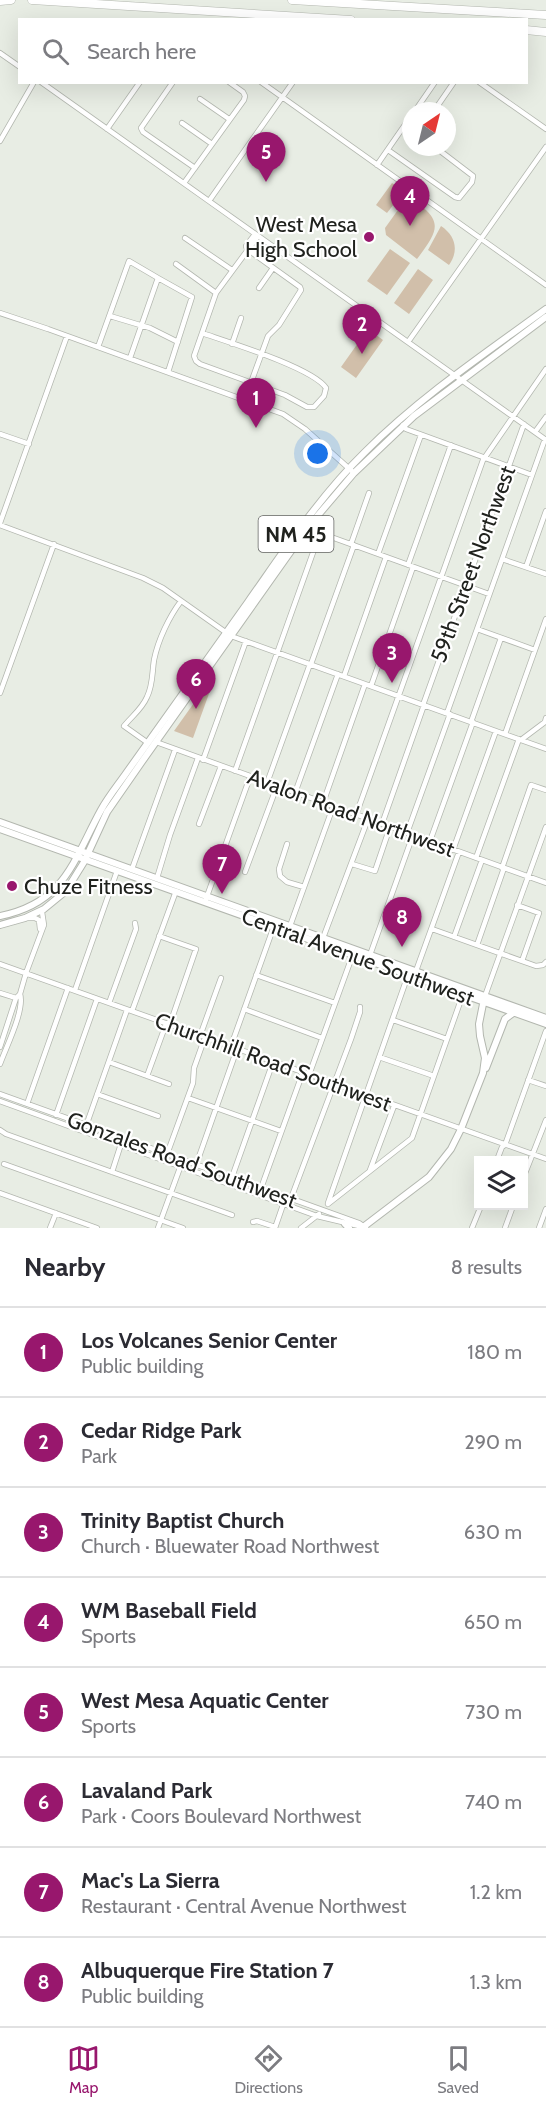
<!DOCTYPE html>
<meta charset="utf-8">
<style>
body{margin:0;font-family:Cabin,sans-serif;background:#f2f2f3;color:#2b2b33}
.controls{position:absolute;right:18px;bottom:18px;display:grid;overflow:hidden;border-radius:0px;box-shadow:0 6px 24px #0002}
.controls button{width:54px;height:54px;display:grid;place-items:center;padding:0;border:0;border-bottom:2px solid #e1e1e2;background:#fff;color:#2b2b33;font:30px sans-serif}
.compass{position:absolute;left:402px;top:102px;width:54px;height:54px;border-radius:50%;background:#fff;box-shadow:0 6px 24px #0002;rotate:35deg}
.you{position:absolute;left:318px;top:454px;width:21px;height:21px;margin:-15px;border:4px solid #fff;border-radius:50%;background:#1a73e8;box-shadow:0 0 0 9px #1a73e833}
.badge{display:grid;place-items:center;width:39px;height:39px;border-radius:50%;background:#98176d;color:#fff;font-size:20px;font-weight:700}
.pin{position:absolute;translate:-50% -50px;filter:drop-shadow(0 2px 3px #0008)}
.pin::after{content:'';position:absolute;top:32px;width:21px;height:18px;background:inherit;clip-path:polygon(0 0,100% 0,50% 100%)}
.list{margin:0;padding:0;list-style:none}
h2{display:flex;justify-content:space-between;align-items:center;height:78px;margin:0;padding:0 24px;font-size:26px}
h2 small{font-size:20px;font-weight:400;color:#7c7c81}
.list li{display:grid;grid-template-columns:39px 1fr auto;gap:18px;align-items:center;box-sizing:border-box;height:90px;padding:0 24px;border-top:2px solid #e1e1e2}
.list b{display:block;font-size:22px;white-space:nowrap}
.list p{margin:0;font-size:20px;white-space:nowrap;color:#7c7c81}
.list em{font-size:20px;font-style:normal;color:#7c7c81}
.icon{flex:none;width:33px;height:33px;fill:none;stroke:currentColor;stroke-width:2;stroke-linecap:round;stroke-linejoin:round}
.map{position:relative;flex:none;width:546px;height:1228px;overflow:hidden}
.search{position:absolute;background:#fff;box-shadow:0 6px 24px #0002;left:18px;right:18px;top:18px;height:66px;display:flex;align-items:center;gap:15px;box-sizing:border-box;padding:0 21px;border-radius:0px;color:#7c7c81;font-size:22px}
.sheet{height:798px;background:#fff}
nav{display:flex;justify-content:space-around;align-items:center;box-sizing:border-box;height:84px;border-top:2px solid #e1e1e2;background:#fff;font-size:16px;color:#7c7c81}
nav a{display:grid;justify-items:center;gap:3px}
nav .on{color:#98176d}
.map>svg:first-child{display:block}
.green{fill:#d1bfaa}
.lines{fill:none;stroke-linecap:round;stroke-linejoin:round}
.minor-casing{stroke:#b3b7af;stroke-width:6}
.major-casing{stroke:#b3b7af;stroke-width:8}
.highway-casing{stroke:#b3b7af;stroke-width:9}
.minor{stroke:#fff;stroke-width:4.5}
.major{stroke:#fff;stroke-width:6}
.highway{stroke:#fff;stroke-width:8}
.poi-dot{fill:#98176d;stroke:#fff;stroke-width:2}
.labels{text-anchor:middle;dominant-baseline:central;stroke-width:4.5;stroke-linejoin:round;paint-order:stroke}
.shield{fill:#fff;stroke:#636462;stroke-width:1.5}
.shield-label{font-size:21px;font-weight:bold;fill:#20221e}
.poi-label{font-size:22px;fill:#20221e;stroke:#fff;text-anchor:end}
.street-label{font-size:22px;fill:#20221e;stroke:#fff}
</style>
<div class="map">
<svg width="546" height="1228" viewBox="0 0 546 1228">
<rect width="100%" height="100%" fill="#e8ede4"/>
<path class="green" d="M392 183 404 191 387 213 376 205Z
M408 196C442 220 442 226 417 259L386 235 385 228Z
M441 226C456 236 459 251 449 265L428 250Z
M390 249 410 263 387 295 367 281Z
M418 269 433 280 409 314 394 303Z
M368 329 383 340 356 378 341 367Z
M206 686 211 688 193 738 174 731Z"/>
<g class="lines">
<defs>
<path id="minor" d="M0 53 20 67
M41 82 546 440
M173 82 141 128 143 132 195 168
M261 82 546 285
M479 82 546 129
M200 99 229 119
M415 111 435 82
M434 111 454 82
M182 123 212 144
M107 129 140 82
M0 141 34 82
M388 150 455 197 459 198 472 182 473 176 435 147
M377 165 411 116
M184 183 244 100 245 96 243 92 229 82
M209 201 293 82
M185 238 232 270
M247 249 246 246 255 234
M176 264 216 293
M259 288 273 268
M0 313 48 329 283 414 305 429 354 473
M110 316 150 328 178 342
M202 333C228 342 313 368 326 388L324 396 314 407H307L285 395 200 364 196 361 194 356 216 293 258 236
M408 342 546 147
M232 344 241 318
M98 347 129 261 158 278
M130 358 158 278 192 297 168 372
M245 399 268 336 279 325 301 290 300 287 247 249
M403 425 406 429 532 475
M535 432 546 417
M0 434 29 444
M0 523 67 336
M0 525 143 578 163 588 231 636 546 749
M308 527 320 533 489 594
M351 544 369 493
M378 554 421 435
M502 559 546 574
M408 565 451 445
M526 567 546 511
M477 629 535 650
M311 664 354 545
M344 676 386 557
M371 686 413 567
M0 693 54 544
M423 705 524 424
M447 713 545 439
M471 722 501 638
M505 734 546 619
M521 740 545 722 546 718
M156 742 546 883
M148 743 124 726C132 716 142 709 147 697 153 685 152 673 154 660 158 640 169 617 181 601
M203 760 246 641
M235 771 320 533
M267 783 310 664
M295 793 338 674
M323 803 365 684
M356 815 483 460 546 369
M199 824 221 766
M382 824 424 705
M407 833 450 714
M430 841 473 722
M287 844 279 869 280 876 287 882 304 887
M453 850 496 731
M476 858 519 739
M352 864 375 871 390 827
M502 868 531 785 546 790
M132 869 175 750
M245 872 277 786
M157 878 170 835 198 758
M206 899 250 777
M517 905 539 913 522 961
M25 918H35L39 920 40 929
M290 926 333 807
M432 929 536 966 543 965 546 962
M454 937 482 860
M323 938 368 819
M477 945 504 868
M370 955 413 835
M0 964 546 1159
M416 971 459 852
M256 975 335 1003
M75 990 117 871
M0 993 16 998
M485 996 546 827
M109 1003 136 929 135 923
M244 1009 322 1038
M132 1011 176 891
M393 1020 447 1039
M200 1036 221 978
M231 1046 274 926
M0 1047 16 998 20 994
M379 1057 434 1076
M109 1062 169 1084
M0 1064C6 1047 25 1010 20 994L26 973 44 925 42 912 44 909
M309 1075 353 954
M147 1076 166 1024 171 1021 196 949 159 936
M528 1080 546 1086
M0 1094 359 1223 366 1228
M97 1094 158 1116
M188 1098 281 1131
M0 1101 317 1216 363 1227
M27 1104 68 988
M56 1115 97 999
M86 1126 127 1010
M0 1130 6 1134 232 1215
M166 1157 193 1083 194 1068 205 1037
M497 1160 502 1147 505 1145 546 1031
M4 1164 183 1228
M195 1168 237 1049
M370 1170 394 1106
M112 1172 121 1144
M524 1176 546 1120
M231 1180 273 1062
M260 1191 303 1072
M0 1193 97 1228
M290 1201 351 1039 360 1012V1007
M328 1203 408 975
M328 1204 412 1138 463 994
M253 1222 257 1221 275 1227
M50 1228 56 1213
M158 1228 181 1165
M275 1228 284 1202
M301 1228 319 1214
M472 1228 481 1206
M505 1228 513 1206
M539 1228 546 1209"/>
<path id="major" d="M0 822 546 1018
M0 829 546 1024
M0 916C65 903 73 861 101 810 108 797 118 785 127 772 167 716 207 659 248 602 284 551 319 497 365 452 419 398 484 354 546 309
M0 925 25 918 44 909 66 891 84 862 107 812 141 763 308 527 354 473 414 416 546 317
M486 1068 505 1019 513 1013
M345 1224 349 1228
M362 1228 429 1177 451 1149 461 1129 483 1073 485 1058 480 1036 479 1024 484 999"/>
<path id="highway" d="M32 0 351 20
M292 0 546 15
M0 1 11 0
M526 30 546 32"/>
</defs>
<use href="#minor" class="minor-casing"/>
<use href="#major" class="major-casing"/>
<use href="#highway" class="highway-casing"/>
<use href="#minor" class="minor"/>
<use href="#major" class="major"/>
<use href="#highway" class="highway"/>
</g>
<g class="poi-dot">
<circle cx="369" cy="237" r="6"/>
<circle cx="12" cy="886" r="6"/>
</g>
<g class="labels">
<rect class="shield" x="258.5" y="516" width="75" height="36" rx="4.5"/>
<g class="shield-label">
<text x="296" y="534">NM 45</text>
</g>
<g class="poi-label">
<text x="357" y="224">West Mesa<tspan x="357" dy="25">High School</tspan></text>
<text x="24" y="886" text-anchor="start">Chuze Fitness</text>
</g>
<g class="street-label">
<text transform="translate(473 564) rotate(-70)">59th Street Northwest</text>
<text transform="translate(351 813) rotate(20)">Avalon Road Northwest</text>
<text transform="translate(358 957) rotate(20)">Central Avenue Southwest</text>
<text transform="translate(273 1062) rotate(20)">Churchhill Road Southwest</text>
<text transform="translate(182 1160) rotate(20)">Gonzales Road Southwest</text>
</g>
</g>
</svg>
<div class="controls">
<button><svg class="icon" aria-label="layers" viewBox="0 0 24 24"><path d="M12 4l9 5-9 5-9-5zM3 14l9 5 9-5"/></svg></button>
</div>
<svg class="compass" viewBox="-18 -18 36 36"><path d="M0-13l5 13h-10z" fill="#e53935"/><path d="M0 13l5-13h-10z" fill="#7c7c81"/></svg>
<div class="you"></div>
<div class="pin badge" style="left:256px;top:428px">1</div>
<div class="pin badge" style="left:362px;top:354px">2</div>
<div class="pin badge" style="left:392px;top:683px">3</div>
<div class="pin badge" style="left:410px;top:226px">4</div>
<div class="pin badge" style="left:266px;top:182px">5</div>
<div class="pin badge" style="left:196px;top:709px">6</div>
<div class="pin badge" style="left:222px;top:894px">7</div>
<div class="pin badge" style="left:402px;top:947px">8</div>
<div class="search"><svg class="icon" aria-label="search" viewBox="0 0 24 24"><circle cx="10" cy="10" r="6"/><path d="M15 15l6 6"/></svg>Search here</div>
</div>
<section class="sheet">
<h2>Nearby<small>8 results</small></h2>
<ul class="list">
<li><span class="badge">1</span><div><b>Los Volcanes Senior Center</b><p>Public building</p></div><em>180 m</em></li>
<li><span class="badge">2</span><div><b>Cedar Ridge Park</b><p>Park</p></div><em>290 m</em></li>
<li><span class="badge">3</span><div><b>Trinity Baptist Church</b><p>Church · Bluewater Road Northwest</p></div><em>630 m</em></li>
<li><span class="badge">4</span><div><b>WM Baseball Field</b><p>Sports</p></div><em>650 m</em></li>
<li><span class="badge">5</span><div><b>West Mesa Aquatic Center</b><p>Sports</p></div><em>730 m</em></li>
<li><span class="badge">6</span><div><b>Lavaland Park</b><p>Park · Coors Boulevard Northwest</p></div><em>740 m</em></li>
<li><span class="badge">7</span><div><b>Mac's La Sierra</b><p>Restaurant · Central Avenue Northwest</p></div><em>1.2 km</em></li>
<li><span class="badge">8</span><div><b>Albuquerque Fire Station 7</b><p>Public building</p></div><em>1.3 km</em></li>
</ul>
</section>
<nav>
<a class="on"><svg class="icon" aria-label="map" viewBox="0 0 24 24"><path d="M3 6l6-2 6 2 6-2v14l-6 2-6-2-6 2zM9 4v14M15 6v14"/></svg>Map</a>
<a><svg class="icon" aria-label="directions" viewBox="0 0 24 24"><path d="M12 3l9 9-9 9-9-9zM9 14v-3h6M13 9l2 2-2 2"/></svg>Directions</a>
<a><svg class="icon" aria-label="saved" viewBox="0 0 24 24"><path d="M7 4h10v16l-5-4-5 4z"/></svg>Saved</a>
</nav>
